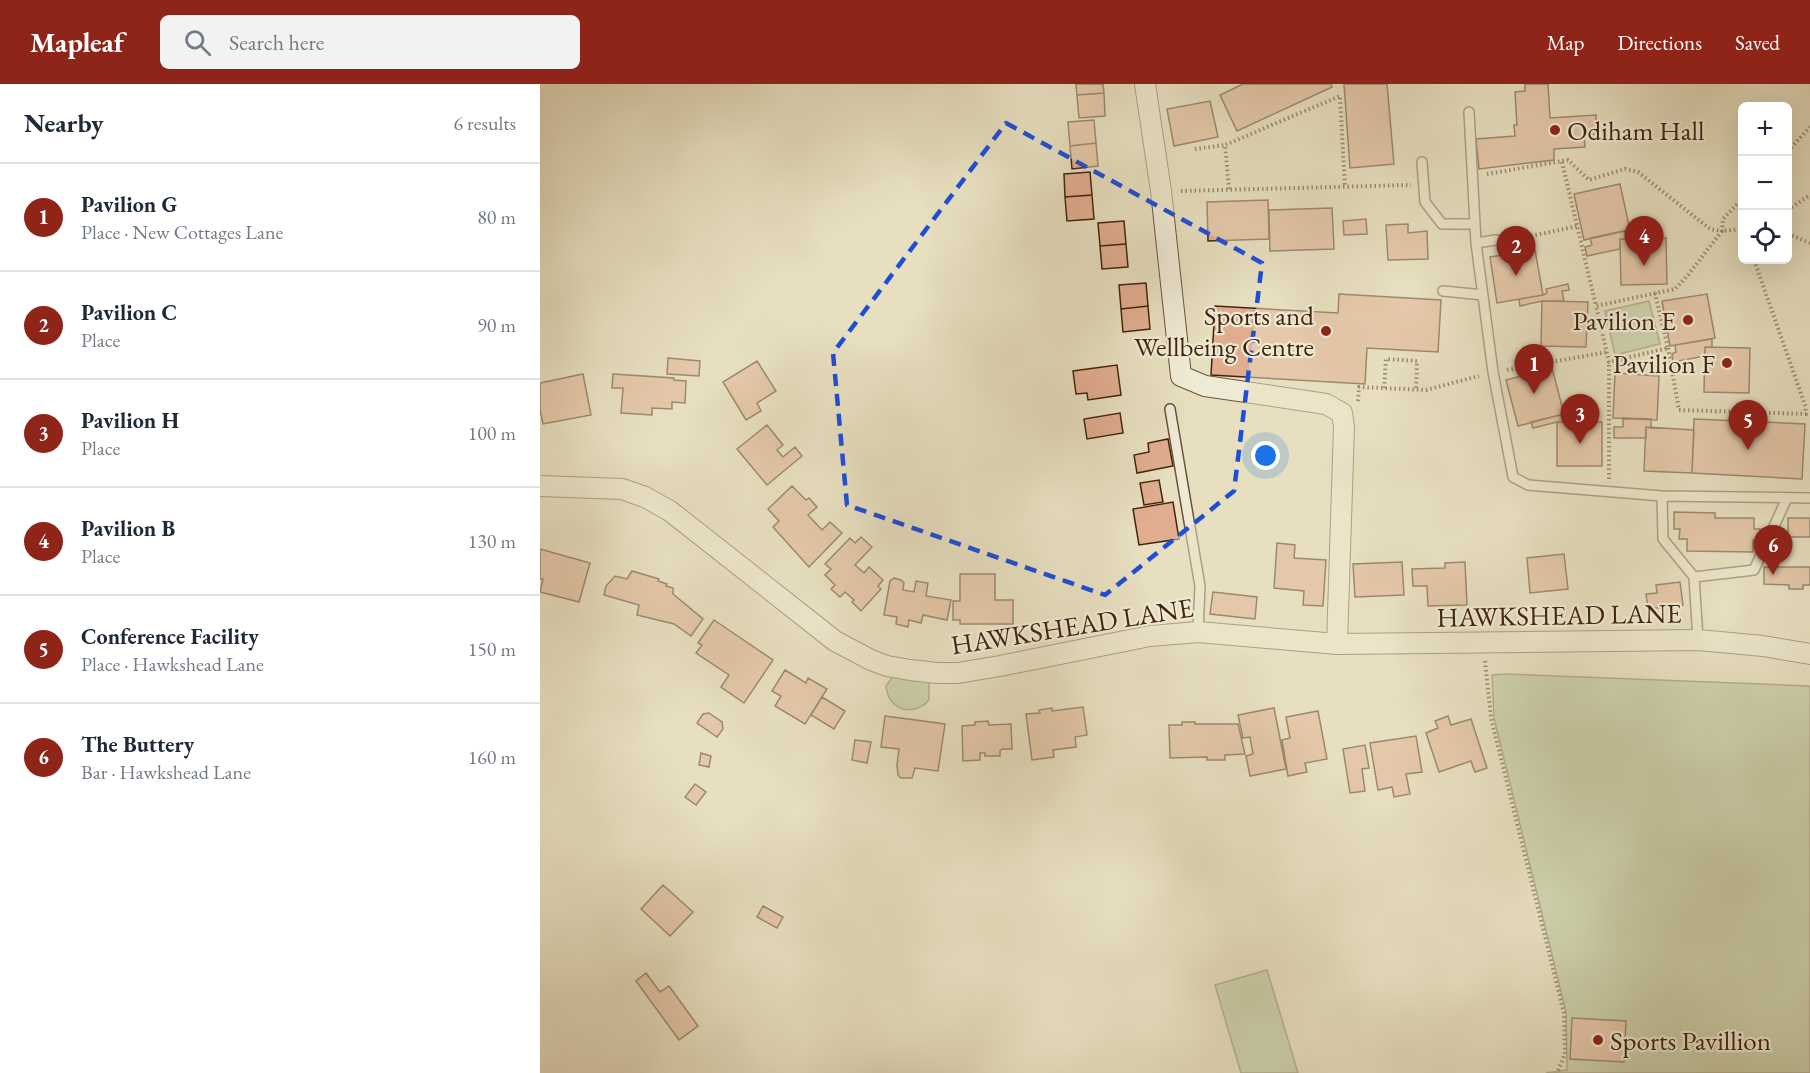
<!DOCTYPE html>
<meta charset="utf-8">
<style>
body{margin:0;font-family:"EB Garamond",serif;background:#f2f2f3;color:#1f2937}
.controls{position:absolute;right:18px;top:18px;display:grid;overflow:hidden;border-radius:9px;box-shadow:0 6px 24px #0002}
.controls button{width:54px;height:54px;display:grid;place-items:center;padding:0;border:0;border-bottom:2px solid #e0e1e3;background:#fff;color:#1f2937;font:30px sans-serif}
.you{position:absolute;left:726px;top:372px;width:21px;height:21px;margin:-15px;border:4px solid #fff;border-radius:50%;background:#1a73e8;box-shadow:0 0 0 9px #1a73e833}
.badge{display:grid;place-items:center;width:39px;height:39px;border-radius:50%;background:#8f2418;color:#fff;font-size:20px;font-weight:700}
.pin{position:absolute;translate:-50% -50px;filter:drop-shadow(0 2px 3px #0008)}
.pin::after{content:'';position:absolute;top:32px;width:21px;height:18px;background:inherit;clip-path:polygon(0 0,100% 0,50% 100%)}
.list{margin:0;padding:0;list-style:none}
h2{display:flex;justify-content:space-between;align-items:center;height:78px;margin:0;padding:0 24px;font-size:26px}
h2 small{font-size:20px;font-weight:400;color:#747a83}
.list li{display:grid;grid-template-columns:39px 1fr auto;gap:18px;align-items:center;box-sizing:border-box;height:108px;padding:0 24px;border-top:2px solid #e0e1e3}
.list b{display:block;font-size:22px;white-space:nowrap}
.list p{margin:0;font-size:20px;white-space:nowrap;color:#747a83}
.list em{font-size:20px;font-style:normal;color:#747a83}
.icon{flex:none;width:33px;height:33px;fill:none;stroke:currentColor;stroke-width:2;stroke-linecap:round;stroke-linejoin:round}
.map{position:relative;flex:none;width:1270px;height:989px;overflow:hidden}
header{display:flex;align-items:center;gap:36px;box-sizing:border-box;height:84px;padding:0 30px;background:#8f2418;color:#fff}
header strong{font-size:28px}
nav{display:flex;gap:33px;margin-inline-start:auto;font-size:21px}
.search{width:420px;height:54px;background:#f2f2f3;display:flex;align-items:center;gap:15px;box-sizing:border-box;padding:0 21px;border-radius:9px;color:#747a83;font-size:22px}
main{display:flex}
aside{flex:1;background:#fff}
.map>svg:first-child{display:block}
.green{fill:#afc397;stroke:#787452;stroke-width:1.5}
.building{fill:#e1ad8f;stroke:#40240d;stroke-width:1.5}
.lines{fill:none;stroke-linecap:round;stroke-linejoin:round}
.service-casing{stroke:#6a533a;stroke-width:12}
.minor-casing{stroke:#6a533a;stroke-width:22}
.path{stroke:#40240d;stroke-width:4;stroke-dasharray:1.5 3;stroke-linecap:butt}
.service{stroke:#efead6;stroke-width:9}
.minor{stroke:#efead6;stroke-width:20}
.marked{fill:none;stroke:#1d4ed8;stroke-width:4.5;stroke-dasharray:12 8;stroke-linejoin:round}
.poi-dot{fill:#8f2418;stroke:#efead6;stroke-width:2}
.labels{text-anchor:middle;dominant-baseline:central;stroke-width:4.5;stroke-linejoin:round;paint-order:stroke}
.poi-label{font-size:27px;fill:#40240d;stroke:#efead6;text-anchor:end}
.street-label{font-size:27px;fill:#40240d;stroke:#efead6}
</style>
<header>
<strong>Mapleaf</strong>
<div class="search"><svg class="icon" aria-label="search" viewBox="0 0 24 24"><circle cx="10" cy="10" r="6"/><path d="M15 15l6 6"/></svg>Search here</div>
<nav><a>Map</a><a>Directions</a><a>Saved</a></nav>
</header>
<main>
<aside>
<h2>Nearby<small>6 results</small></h2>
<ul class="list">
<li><span class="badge">1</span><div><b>Pavilion G</b><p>Place · New Cottages Lane</p></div><em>80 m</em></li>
<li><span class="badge">2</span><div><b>Pavilion C</b><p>Place</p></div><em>90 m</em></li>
<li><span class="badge">3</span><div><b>Pavilion H</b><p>Place</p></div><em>100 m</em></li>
<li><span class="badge">4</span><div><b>Pavilion B</b><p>Place</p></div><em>130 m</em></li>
<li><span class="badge">5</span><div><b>Conference Facility</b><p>Place · Hawkshead Lane</p></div><em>150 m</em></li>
<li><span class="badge">6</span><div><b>The Buttery</b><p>Bar · Hawkshead Lane</p></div><em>160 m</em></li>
</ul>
</aside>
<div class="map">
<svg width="1270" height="989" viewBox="0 0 1270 989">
<rect width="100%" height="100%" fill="#e7dfc0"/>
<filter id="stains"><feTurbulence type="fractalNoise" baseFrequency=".00333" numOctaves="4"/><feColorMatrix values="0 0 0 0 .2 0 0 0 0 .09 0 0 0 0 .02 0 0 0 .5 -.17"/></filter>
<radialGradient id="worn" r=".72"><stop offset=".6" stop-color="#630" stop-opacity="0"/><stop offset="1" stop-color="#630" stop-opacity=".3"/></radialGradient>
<path class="green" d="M1109 217 1120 260 1075 271 1065 227Z
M968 590 1270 602V989H1006L1027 986 1026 928 954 634 952 591Z
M353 592 386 597 389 600V616C373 634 348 626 346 602Z
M727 886 758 989H701L675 901Z"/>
<path class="building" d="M536 0H563L564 9 537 11Z
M703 0H791L792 3 697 47 680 11Z
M804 0H847L854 80 810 84Z
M985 0H1008L1010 34 1056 31 1057 50 1044 51 1045 63 1014 65V76L939 85 936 55 975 52 974 41H977L975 8 985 7Z
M564 9 565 32 539 34 537 11Z
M670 17 678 53 634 62 627 25Z
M554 36 556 59 530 62 528 38Z
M556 59 558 82 532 85 530 62Z
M550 88 552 111 525 113 524 90Z
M1080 100 1090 146 1044 156 1034 110Z
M552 111 554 135 527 137 525 113Z
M728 116 729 155 668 157 667 118Z
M792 124 794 165 730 167 729 126Z
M826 135 827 150 804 151 803 137Z
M584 137 586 160 560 162 558 139Z
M868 140V149L887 147 888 175 848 176 846 141Z
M1088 146V155H1080V165L1047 172 1045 163 1052 161 1050 154Z
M1126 154 1127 200 1081 201 1080 155Z
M586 160 588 183 562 185 560 162Z
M995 166 1003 211 957 219 950 173Z
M606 199 608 222 581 225 579 201Z
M1028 200 1029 206 1022 207 1024 217H1002L980 222 979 215 1003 211 1007 209 1006 205Z
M799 210 901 216 898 268 827 264 825 300 671 291 675 222 798 229Z
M1167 210 1175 254 1130 262 1122 217Z
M1002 217 1048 218 1046 263 1001 262Z
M608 222 610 245 583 248 581 225Z
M1172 255V263H1165V272L1133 278 1132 270 1136 268 1135 261Z
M1165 263 1210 264 1209 309 1164 308Z
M128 274 160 277 159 292 127 290Z
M217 277 236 307 217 319 221 327 206 336 183 298Z
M577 281 581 311 548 316 547 309 536 310 533 287Z
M1012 284 1024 330 978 342 966 296Z
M1075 289 1119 292 1117 336 1073 334Z
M43 290 51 331 3 340 0 326V299Z
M73 290 134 294V296L146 297 145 319 132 318V325L112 324V331L81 329 83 304H72Z
M1047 318 1048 326 1039 328 1041 338H1017L993 344 991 338 1024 330 1022 324Z
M580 329 583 349 547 355 544 335Z
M1083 334 1111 335V344L1106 343V354H1074V343H1083Z
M1154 335 1265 340 1262 395 1152 389Z
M1017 338H1062V382H1017Z
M227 341 243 361 237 366 243 373 255 363 262 372 227 401 197 365Z
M1106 343 1154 346 1152 389 1104 387Z
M628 355 633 382 597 389 594 371 609 368 608 359Z
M619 396 623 418 604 421 600 399Z
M252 402 266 416 269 414 277 423 268 431 282 446 290 438 302 449 269 483 233 443 239 437 228 425Z
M633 418 639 455 599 461 593 425Z
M1134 428 1175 429V434H1214V445H1220L1219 456H1213V468L1147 467V455H1139L1140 445H1134Z
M1248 434H1270V453H1248Z
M321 453 332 463 315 481 324 489 329 483 343 496 338 502 341 505 321 527 312 518 314 516 305 508 300 513 291 505 295 501 285 491 291 485 285 480 310 454 315 459Z
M737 459 755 461 754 474 786 476 783 522 763 521 764 507 734 504Z
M0 465 50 479 39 518 0 508 3 495H0Z
M1024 470 1028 505 990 509 987 474Z
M862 478 864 511 815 513 813 480Z
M925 478 927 521 888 522 887 502H873L872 485 905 484V479Z
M1224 483H1270V501H1263V505H1249V501L1224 500Z
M92 487 119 495 118 497 127 500 126 502 133 504V510L163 535 151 552 134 540 97 531 99 521 64 511 66 502 75 492 87 495Z
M420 490H455V516H473V540H420V536H413V517H420Z
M354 494 361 496 364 499 363 506 374 508 376 497 388 499 386 512 411 516 407 536 383 531 381 539 369 536 368 543 356 540 357 533 344 531 350 497Z
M1140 498 1143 521 1108 525 1106 510 1117 509 1116 501Z
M673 508 717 513 715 535 670 530Z
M174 536 233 576 204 619 181 603 189 591 156 569 162 561 158 559Z
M245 586 266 599 268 594 287 605 265 640 235 622 241 612 232 607Z
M282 613 305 627 294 645 271 631Z
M543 623 547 651 535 653 536 663 513 666 514 673 492 676 486 630 500 629 499 626 512 624V627Z
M734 624 746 685 710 692 706 672 713 670 710 653 703 654 698 631Z
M778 627 787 675 765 679 767 688 748 692 742 656 750 654 746 633Z
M169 629 182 638 183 645 177 653 157 639 163 630Z
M345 632 405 640 398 687 375 684 372 694H361L358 691 357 681 359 665 341 663Z
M908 632 911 641 931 635 947 684 935 688 931 677 899 688 886 649 898 644 895 637Z
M448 637 449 641 471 640 472 665H462L460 667V672H445V669H440V676L423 677 422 642 435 641V638Z
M642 638H655V640H698L705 670 685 671V676H667V673L630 674 629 641H642Z
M876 652 882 688 866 690 870 710 854 713 852 703 838 706 830 659Z
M315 656 331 658 327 679 312 676Z
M825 661 829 684 822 685 825 707 810 709 803 665Z
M161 669 171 672 169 683 159 681Z
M155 700 166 708 156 721 145 713Z
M123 801 153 828 130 852 101 825Z
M223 822 243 833 237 844 217 833Z
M106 889 120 908 129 902 158 942 139 956 96 897Z
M1032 934 1086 937 1084 978 1030 975Z"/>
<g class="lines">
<defs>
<path id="service" d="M929 28 936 159 953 288 973 393 988 401 1122 412 1270 414
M882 78 885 118 902 140H934
M936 159 956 156
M903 207 943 211
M630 325 660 502 658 548
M1122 412 1123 455 1154 493 1158 556
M1154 493 1214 486 1247 414"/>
<path id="minor" d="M605 0 621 107 641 292 665 302 786 320 802 329 804 343 797 560
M0 402 82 405 105 413 130 427 295 557 331 576 347 582 370 586 397 589H418L460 582 610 552 658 548 797 560 1158 556 1223 562 1270 570"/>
</defs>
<use href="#service" class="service-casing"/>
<use href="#minor" class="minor-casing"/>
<path class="path" d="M655 65 685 61
M1248 67 1270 43
M1022 78 1056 222
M947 90 1028 76 1049 96 1085 85 1098 88 1170 145 1182 147 1183 135 1202 115
M689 105 685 61 800 12 805 103
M641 107 871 101
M1248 126 1270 111
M1248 150 1270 159
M991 152 1038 142
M1115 209 1128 264 1069 278 1056 222 1135 205 1148 191 1182 147 1202 145
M1128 264 1139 326 1266 330 1265 321 1214 176
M967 286 1067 268
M844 304 846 275 877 277 876 305
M818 317 819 303 886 306 939 292
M1069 395V278
M945 577 951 634 1024 929 1025 970 1017 989"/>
<use href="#service" class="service"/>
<use href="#minor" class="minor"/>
</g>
<path d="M0 0H1270V989H0ZM466 39 722 179 694 407 565 511 307 421 293 269Z" fill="#e7dfc0" fill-opacity=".55" fill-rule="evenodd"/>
<path class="marked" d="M466 39 722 179 694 407 565 511 307 421 293 269Z"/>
<g class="poi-dot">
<circle cx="1015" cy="46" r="6"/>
<circle cx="1148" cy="236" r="6"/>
<circle cx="786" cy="247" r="6"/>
<circle cx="1187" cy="279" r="6"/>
<circle cx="1058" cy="956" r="6"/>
</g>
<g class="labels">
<g class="poi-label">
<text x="1027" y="46" text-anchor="start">Odiham Hall</text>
<text x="774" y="231">Sports and<tspan x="774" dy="31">Wellbeing Centre</tspan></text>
<text x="1136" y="236">Pavilion E</text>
<text x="1175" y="279">Pavilion F</text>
<text x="1070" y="956" text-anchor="start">Sports Pavillion</text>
</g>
<g class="street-label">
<text transform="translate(1019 531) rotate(-1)">HAWKSHEAD LANE</text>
<text transform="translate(532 542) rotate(-9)">HAWKSHEAD LANE</text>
</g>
</g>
<rect width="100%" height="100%" filter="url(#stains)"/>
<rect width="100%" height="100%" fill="url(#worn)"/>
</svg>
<div class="controls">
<button>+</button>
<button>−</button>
<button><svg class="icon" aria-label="locate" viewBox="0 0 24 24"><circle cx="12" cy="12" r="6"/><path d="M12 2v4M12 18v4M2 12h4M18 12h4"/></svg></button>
</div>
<div class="you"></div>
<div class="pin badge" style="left:994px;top:310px">1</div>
<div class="pin badge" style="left:976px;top:192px">2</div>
<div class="pin badge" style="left:1040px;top:360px">3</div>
<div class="pin badge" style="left:1104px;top:182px">4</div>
<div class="pin badge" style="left:1208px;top:366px">5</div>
<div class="pin badge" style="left:1233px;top:491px">6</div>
</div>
</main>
